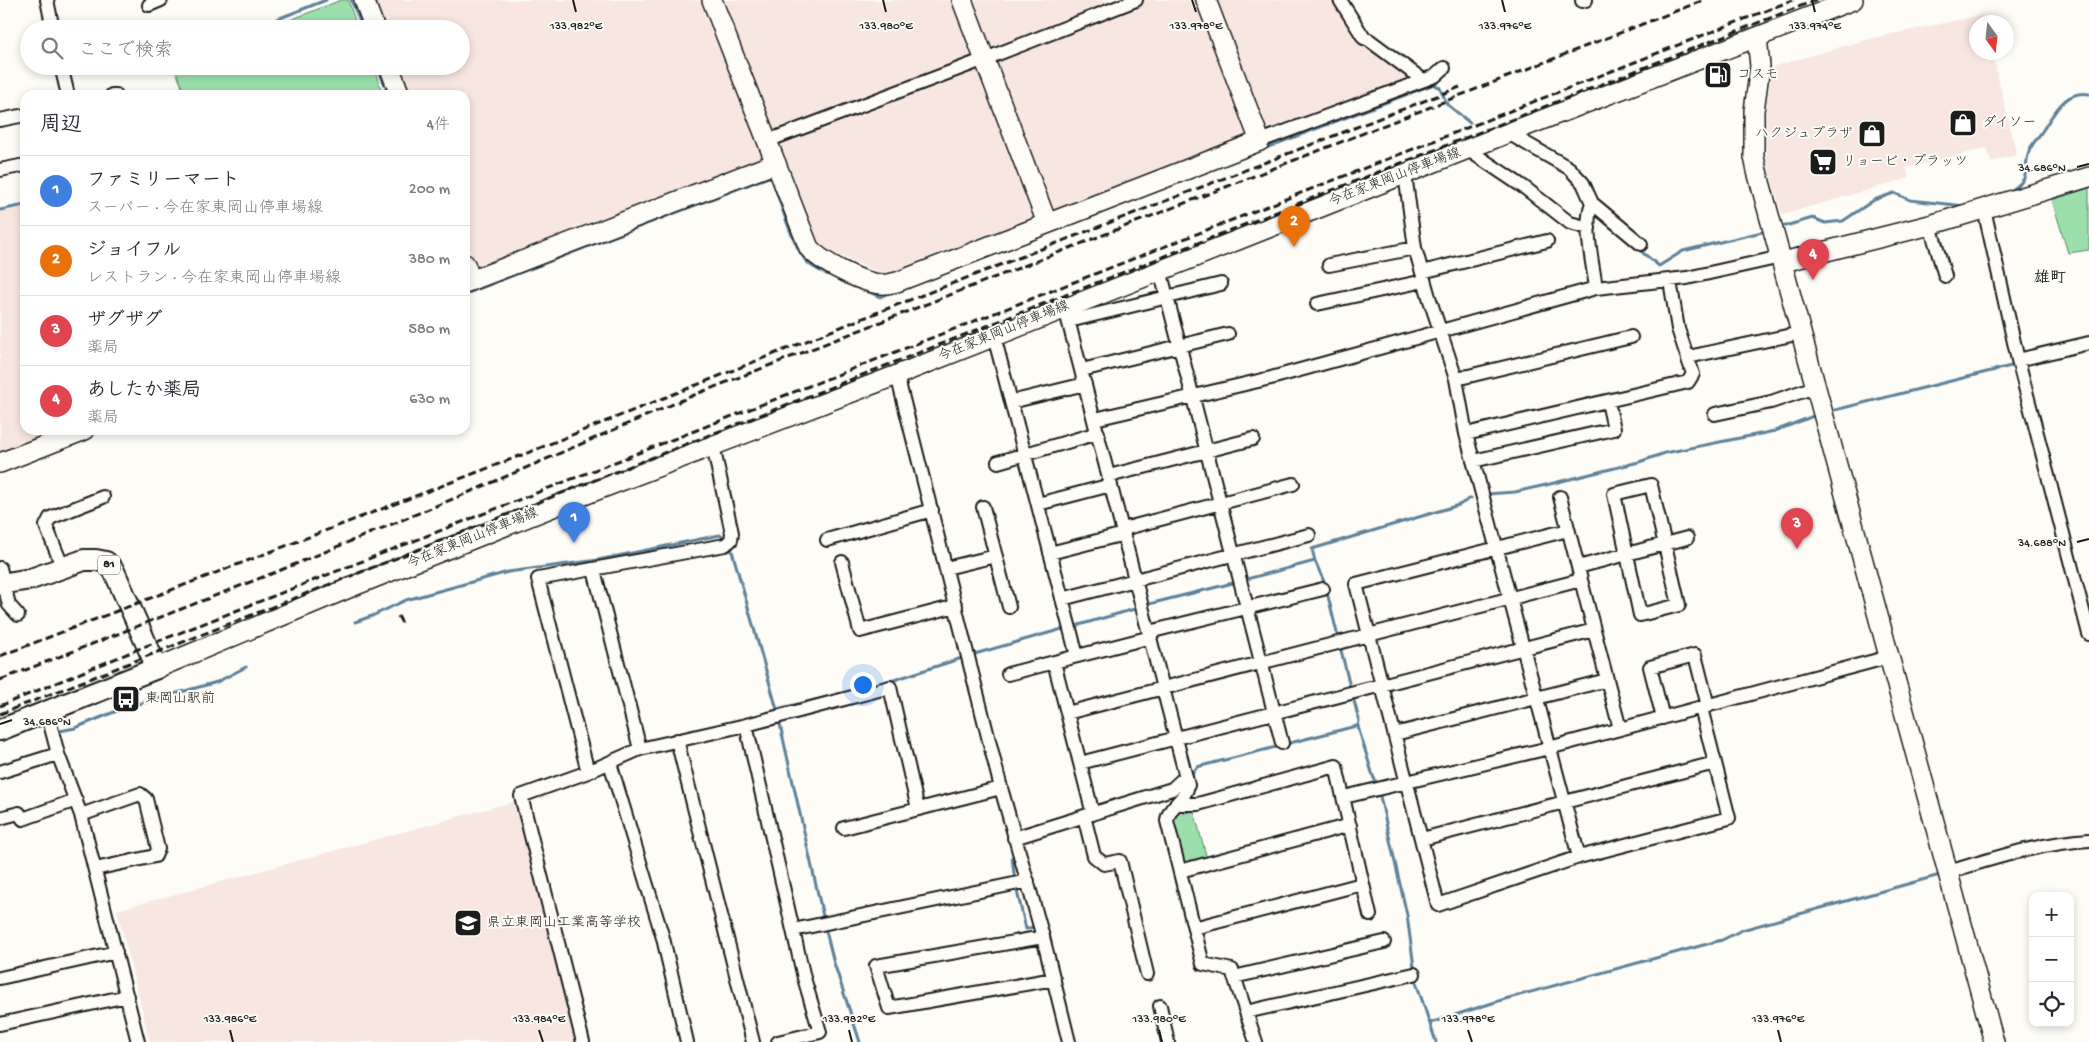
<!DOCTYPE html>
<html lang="ja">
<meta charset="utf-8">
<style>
body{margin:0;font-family:"Gochi Hand","Klee One",sans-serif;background:#f7f7f7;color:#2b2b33}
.controls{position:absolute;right:15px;bottom:15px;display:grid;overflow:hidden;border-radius:10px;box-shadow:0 2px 8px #0003}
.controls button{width:45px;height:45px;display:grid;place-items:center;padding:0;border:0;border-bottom:1px solid #e1e1e2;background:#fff;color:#2b2b33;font:25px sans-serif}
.compass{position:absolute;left:1969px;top:15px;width:45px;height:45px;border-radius:50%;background:#fff;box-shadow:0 2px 8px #0003;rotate:165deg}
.you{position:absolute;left:862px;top:684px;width:18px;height:18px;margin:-12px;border:4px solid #fff;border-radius:50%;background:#1a73e8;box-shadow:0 0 0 8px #1a73e833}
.badge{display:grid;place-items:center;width:32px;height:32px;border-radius:50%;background:#1c1c1c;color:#fff;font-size:16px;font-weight:700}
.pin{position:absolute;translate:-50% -41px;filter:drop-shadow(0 1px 2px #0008)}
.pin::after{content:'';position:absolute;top:26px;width:18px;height:15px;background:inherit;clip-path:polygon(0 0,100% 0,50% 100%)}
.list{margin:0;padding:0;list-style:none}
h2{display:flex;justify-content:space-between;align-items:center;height:65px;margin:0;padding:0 20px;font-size:21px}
h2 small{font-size:16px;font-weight:400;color:#7c7c81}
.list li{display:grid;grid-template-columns:32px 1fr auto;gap:15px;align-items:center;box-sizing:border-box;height:70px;padding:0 20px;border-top:1px solid #e1e1e2}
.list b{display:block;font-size:19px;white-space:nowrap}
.list p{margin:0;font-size:16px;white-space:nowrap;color:#7c7c81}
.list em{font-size:16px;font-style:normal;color:#7c7c81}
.icon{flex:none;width:28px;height:28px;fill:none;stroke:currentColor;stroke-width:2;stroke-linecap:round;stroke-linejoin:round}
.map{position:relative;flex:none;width:2089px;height:1042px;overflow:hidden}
.search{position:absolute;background:#fff;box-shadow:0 2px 8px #0003;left:20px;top:20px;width:450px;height:55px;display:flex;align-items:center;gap:12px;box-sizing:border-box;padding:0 18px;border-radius:28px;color:#7c7c81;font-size:19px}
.panel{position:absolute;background:#fff;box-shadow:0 2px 8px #0003;left:20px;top:90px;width:450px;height:345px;border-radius:15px}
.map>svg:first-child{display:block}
.built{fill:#f8e6e1}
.green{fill:#9be0ac;stroke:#5c7e64}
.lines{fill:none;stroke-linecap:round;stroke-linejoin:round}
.stream{stroke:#5f8198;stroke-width:3}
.street-casing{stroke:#1c1c1c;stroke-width:16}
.secondary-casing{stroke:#1c1c1c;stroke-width:22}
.primary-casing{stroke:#1c1c1c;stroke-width:24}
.street{stroke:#fdfcf7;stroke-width:12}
.secondary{stroke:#fdfcf7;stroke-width:19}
.primary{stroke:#fdfcf7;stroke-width:20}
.rail{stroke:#1c1c1c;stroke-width:3;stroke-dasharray:8 4;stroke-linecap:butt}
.ticks{fill:none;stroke:#1c1c1c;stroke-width:2}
.labels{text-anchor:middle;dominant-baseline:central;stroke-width:4;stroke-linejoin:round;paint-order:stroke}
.shield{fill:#fdfcf7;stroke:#605f5e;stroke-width:1}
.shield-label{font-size:12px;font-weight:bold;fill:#1c1c1c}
.poi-label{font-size:14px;fill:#1c1c1c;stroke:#fdfcf7;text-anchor:start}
.street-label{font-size:14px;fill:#1c1c1c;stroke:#fdfcf7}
.quarter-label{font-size:16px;font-weight:bold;fill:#1c1c1c;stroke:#fdfcf7}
.ticks-label{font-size:12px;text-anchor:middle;fill:#1c1c1c;stroke:#fdfcf7;stroke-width:4;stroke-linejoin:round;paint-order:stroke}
</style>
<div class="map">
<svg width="2089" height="1042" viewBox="0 0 2089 1042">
<rect width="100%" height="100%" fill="#fdfcf7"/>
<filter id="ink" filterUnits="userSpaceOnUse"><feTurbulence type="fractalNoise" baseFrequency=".02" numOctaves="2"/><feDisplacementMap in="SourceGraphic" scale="10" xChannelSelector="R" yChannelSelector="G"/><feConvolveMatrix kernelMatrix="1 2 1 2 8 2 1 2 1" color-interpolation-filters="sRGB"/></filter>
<g filter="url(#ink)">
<path class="built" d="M374 0H1336L1349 30 1407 79 884 275 820 247 783 150 477 269 465 238V95H410L399 66H461V29H385Z
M1982 15 1984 22H1976V52L1992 53 2017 155 1991 162 1987 148 1906 168 1909 178 1782 215 1767 162 1764 124 1772 67 1865 40Z
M25 207V430H60L0 453V212Z
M516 801 576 1042H150L117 910Z"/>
<path class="green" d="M341 0H348L358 29H267Z
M174 66H373L383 95H185Z
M2089 188V250L2068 253 2052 200Z
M1194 811 1207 859 1190 863 1184 861 1174 821 1176 815Z"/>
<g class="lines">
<path class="stream" d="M351 0 363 29
M252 29 326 0
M377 66 389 95
M145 70 155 66
M1263 149 1434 84 1440 88 1447 104 1470 123
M2009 192C2035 175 2021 171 2030 149 2033 143 2039 136 2043 130 2054 113 2065 90 2089 94
M0 210 25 205
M1785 226 1813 218 1825 223 1843 221 1874 200 1894 193 1910 200 1965 206
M1637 248 1659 266 1683 251 1766 231
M860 288 880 297 891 292
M465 294 771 176C779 198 793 248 808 263 816 270 827 274 836 278
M1835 410 2015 365
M1487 494 1515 492 1546 485 1639 462 1665 453 1775 431 1816 415
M730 544 778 713
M1315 561 1325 584 1338 637
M1243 580 1315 561 1312 549 1459 505 1471 498
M1149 604 1237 582
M355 622 372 616 406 600 508 572 598 560 720 535 725 540
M1072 627 1138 608
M1340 646 1351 691
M971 655 1066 628
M888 682 965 657
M1353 697 1359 720 1358 727 1373 776 1378 786
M777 709 828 697
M779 720 824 921
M55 732 75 728 124 708 217 682 246 667
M1286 744 1356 726 1358 727
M1192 774 1197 767 1280 746
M1379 792 1407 915 1416 982 1436 1042
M1012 857 1015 881
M1016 887 1026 929 1033 927
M825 927 834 963 860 1042
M1430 1023 1505 999 1722 940 1742 930 1940 875"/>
<defs>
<path id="street" d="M47 0 53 29
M1340 0 1364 38 1369 40 1423 80
M1582 0V1L1586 0
M149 5 161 0
M61 66 68 95
M112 95H116
M0 120 25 115
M1508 133 1569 168 1583 183 1592 203 1641 244
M767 141 985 59 1136 0
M1260 141 1435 76 1444 68
M1467 149 1525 188 1570 223 1589 228
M0 170 25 165
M1405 174 1415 248 1429 297 1456 379 1466 434 1579 857
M1592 203C1583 225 1593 264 1596 288
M1984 209 2018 360 2089 634
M1930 225 1945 276
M1329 265 1415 248
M1160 270 1282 743
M1422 272 1547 241
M1317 304 1424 281
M1065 308 1188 785C1186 800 1168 806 1167 821L1203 964 1232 970 1256 1042
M1069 321 1221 284
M994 336 1077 656
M1688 357 1801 333
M2018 360 2089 343
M1082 370 1228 334
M897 375 1001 788 1043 937 1069 1042
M1456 379 1631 337
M1011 402 1085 384
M1715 414 1771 402 1815 387
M1095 419 1271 378 1596 288 1687 278 1781 257
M1466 434 1688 382 1693 374 1678 329 1670 281
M1473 461 1614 429 1608 402
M998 462 1098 433
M1109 476 1253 439
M1651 485 1679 605 1640 615 1614 494Z
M1560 497 1578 567
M1038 504 1111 485
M983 507 1009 607
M1123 529 1293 484
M1568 530 1356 584 1438 905 1579 857 1729 818 1701 708
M827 540 932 510
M1050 553 1124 534
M842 562 860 631 956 606
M0 568 9 605 18 615
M63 568 46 526 50 518 103 497
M946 568 996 556
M594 570 640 749 746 725 804 978 820 1032 778 1042
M1581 580 1620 729
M1062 599 1309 535
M1149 632 1323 589
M1054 662 1093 814
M1008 674 1151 637
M47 712 58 754 81 815 138 1042
M1067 713 1581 580 1578 567 1687 538
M1663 718 1650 667 1695 655 1708 706
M746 725 890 687 918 809
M1395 734 1607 680
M677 740 753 1042
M640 749 588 772 538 579 725 545 731 540 732 533 713 446
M610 763 663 938 687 1042
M1080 763 1594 630
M0 772 58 754
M1344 797 1549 748 1889 657
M1177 804H1198L1336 766 1370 915
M81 815 140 794 146 799 158 849 155 856 95 869
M1084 816 1094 856 1104 864 1120 861 1147 974
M0 818 19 813 23 819 76 800
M844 828 1001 788
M1014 838 1172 789 1186 776
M1422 839 1715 763
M1180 871 1350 825
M1948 872C1995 858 2040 843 2089 840
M1194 928 1362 884
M793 930 1028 881
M1043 937 876 966 889 1008 1054 979
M1234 977 1384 942
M0 978 116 952
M1160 1006 1168 1042
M1246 1012 1414 974
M0 1024 127 996
M583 1042 521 796 588 772"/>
<path id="secondary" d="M364 0 375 29
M712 0 809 248C821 262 862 283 881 284 886 285 892 283 897 282L1260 141 1206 0
M962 0 1047 223
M1757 37 1760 66 1754 111V157L1757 171 1994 1042
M389 66 400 95
M1783 262 1930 225 2089 177
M465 264 471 280
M465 283 776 163
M0 463 85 430
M157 668 356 585 558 505 897 375 1508 133 1853 0"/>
<path id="primary" d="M0 584 31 579 84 560H96L106 562 114 571 157 668 0 730"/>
</defs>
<use href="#street" class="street-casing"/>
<use href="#secondary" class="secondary-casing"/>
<use href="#primary" class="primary-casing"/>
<use href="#street" class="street"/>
<use href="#secondary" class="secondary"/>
<use href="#primary" class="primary"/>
<path class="rail" d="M398 616 403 625
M0 656 522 455 876 313 1460 87
M0 680 281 570 477 489 699 393 1704 0
M0 706 141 648 1793 0
M0 714 1816 0"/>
</g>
</g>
<path class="ticks" d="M573 0 576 12M883 0 886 12M1192 0 1196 12M1502 0 1505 12M1812 0 1815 12M2077 167 2089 164M2077 542 2089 539M0 724 12 720M230 1030 233 1042M539 1030 543 1042M849 1030 852 1042M1159 1030 1162 1042M1468 1030 1472 1042M1778 1030 1781 1042"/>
<defs>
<symbol id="fuel-square" viewBox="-11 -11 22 22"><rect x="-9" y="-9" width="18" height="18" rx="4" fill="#1c1c1c" stroke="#fdfcf7"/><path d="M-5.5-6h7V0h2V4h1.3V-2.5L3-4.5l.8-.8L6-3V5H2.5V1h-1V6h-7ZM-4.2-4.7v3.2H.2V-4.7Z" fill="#fff"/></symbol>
<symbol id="shop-square" viewBox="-11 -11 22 22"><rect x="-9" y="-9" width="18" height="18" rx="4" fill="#1c1c1c" stroke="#fdfcf7"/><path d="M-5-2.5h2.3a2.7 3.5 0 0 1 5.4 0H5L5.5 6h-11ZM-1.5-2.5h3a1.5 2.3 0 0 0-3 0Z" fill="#fff"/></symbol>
<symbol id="supermarket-square" viewBox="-11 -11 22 22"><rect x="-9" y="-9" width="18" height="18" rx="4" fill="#1c1c1c" stroke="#fdfcf7"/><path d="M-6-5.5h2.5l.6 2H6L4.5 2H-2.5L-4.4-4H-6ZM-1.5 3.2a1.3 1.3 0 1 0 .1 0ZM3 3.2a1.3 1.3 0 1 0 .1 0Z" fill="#fff"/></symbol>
<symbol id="bus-square" viewBox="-11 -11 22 22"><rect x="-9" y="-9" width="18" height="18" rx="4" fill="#1c1c1c" stroke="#fdfcf7"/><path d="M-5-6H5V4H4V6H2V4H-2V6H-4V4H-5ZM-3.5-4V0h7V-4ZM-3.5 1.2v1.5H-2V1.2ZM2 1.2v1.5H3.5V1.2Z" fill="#fff"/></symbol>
<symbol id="school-square" viewBox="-11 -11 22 22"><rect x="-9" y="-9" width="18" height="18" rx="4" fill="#1c1c1c" stroke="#fdfcf7"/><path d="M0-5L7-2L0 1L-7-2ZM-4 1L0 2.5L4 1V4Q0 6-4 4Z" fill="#fff"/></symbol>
</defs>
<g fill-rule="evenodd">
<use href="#fuel-square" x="1702" y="59" width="32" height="32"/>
<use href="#shop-square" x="1947" y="107" width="32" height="32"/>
<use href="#shop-square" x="1856" y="118" width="32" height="32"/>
<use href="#supermarket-square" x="1807" y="146" width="32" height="32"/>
<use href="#bus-square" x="110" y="683" width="32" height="32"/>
<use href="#school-square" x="452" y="907" width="32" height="32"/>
</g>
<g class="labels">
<rect class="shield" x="98" y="555.5" width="22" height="19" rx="4"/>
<g class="shield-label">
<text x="109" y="565">81</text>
</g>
<g class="poi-label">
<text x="1737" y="75">コスモ</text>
<text x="1982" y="123">ダイソー</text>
<text x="1853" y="134" text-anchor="end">ハクジュプラザ</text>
<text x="1842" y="162">リョービ・プラッツ</text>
<text x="145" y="699">東岡山駅前</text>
<text x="487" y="923">県立東岡山工業高等学校</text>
</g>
<g class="street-label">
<text transform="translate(1395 178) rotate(-21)">今在家東岡山停車場線</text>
<text transform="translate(1004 332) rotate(-22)">今在家東岡山停車場線</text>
<text transform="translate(473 539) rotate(-22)">今在家東岡山停車場線</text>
</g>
<g class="quarter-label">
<text x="2050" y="279">雄町</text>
</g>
</g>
<g class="ticks-label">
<text x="576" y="29">133.982°E</text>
<text x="886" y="29">133.980°E</text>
<text x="1196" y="29">133.978°E</text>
<text x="1505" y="29">133.976°E</text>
<text x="1815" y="29">133.974°E</text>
<text x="2042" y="171">34.686°N</text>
<text x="2042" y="546">34.688°N</text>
<text x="47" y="725">34.686°N</text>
<text x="230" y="1022">133.986°E</text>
<text x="539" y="1022">133.984°E</text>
<text x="849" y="1022">133.982°E</text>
<text x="1159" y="1022">133.980°E</text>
<text x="1468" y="1022">133.978°E</text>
<text x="1778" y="1022">133.976°E</text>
</g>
</svg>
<div class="controls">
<button>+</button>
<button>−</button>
<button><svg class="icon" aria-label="locate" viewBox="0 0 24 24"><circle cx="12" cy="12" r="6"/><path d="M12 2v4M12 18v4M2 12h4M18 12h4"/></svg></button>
</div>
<svg class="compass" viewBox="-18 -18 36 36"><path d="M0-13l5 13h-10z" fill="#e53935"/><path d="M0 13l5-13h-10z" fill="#7c7c81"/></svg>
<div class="you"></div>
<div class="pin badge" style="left:574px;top:543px;background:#3f7fe0">1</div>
<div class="pin badge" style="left:1294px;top:247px;background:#e8710a">2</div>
<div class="pin badge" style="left:1797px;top:549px;background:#e0444e">3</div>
<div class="pin badge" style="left:1813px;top:280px;background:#e0444e">4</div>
<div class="search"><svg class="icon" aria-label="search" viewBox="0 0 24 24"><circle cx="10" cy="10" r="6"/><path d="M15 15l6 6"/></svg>ここで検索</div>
<section class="panel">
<h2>周辺<small>4件</small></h2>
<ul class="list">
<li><span class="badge" style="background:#3f7fe0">1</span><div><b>ファミリーマート</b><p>スーパー · 今在家東岡山停車場線</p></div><em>200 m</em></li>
<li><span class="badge" style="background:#e8710a">2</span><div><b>ジョイフル</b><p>レストラン · 今在家東岡山停車場線</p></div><em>380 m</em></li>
<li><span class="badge" style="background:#e0444e">3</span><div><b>ザグザグ</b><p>薬局</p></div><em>580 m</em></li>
<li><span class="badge" style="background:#e0444e">4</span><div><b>あしたか薬局</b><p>薬局</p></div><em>630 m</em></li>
</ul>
</section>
</div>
